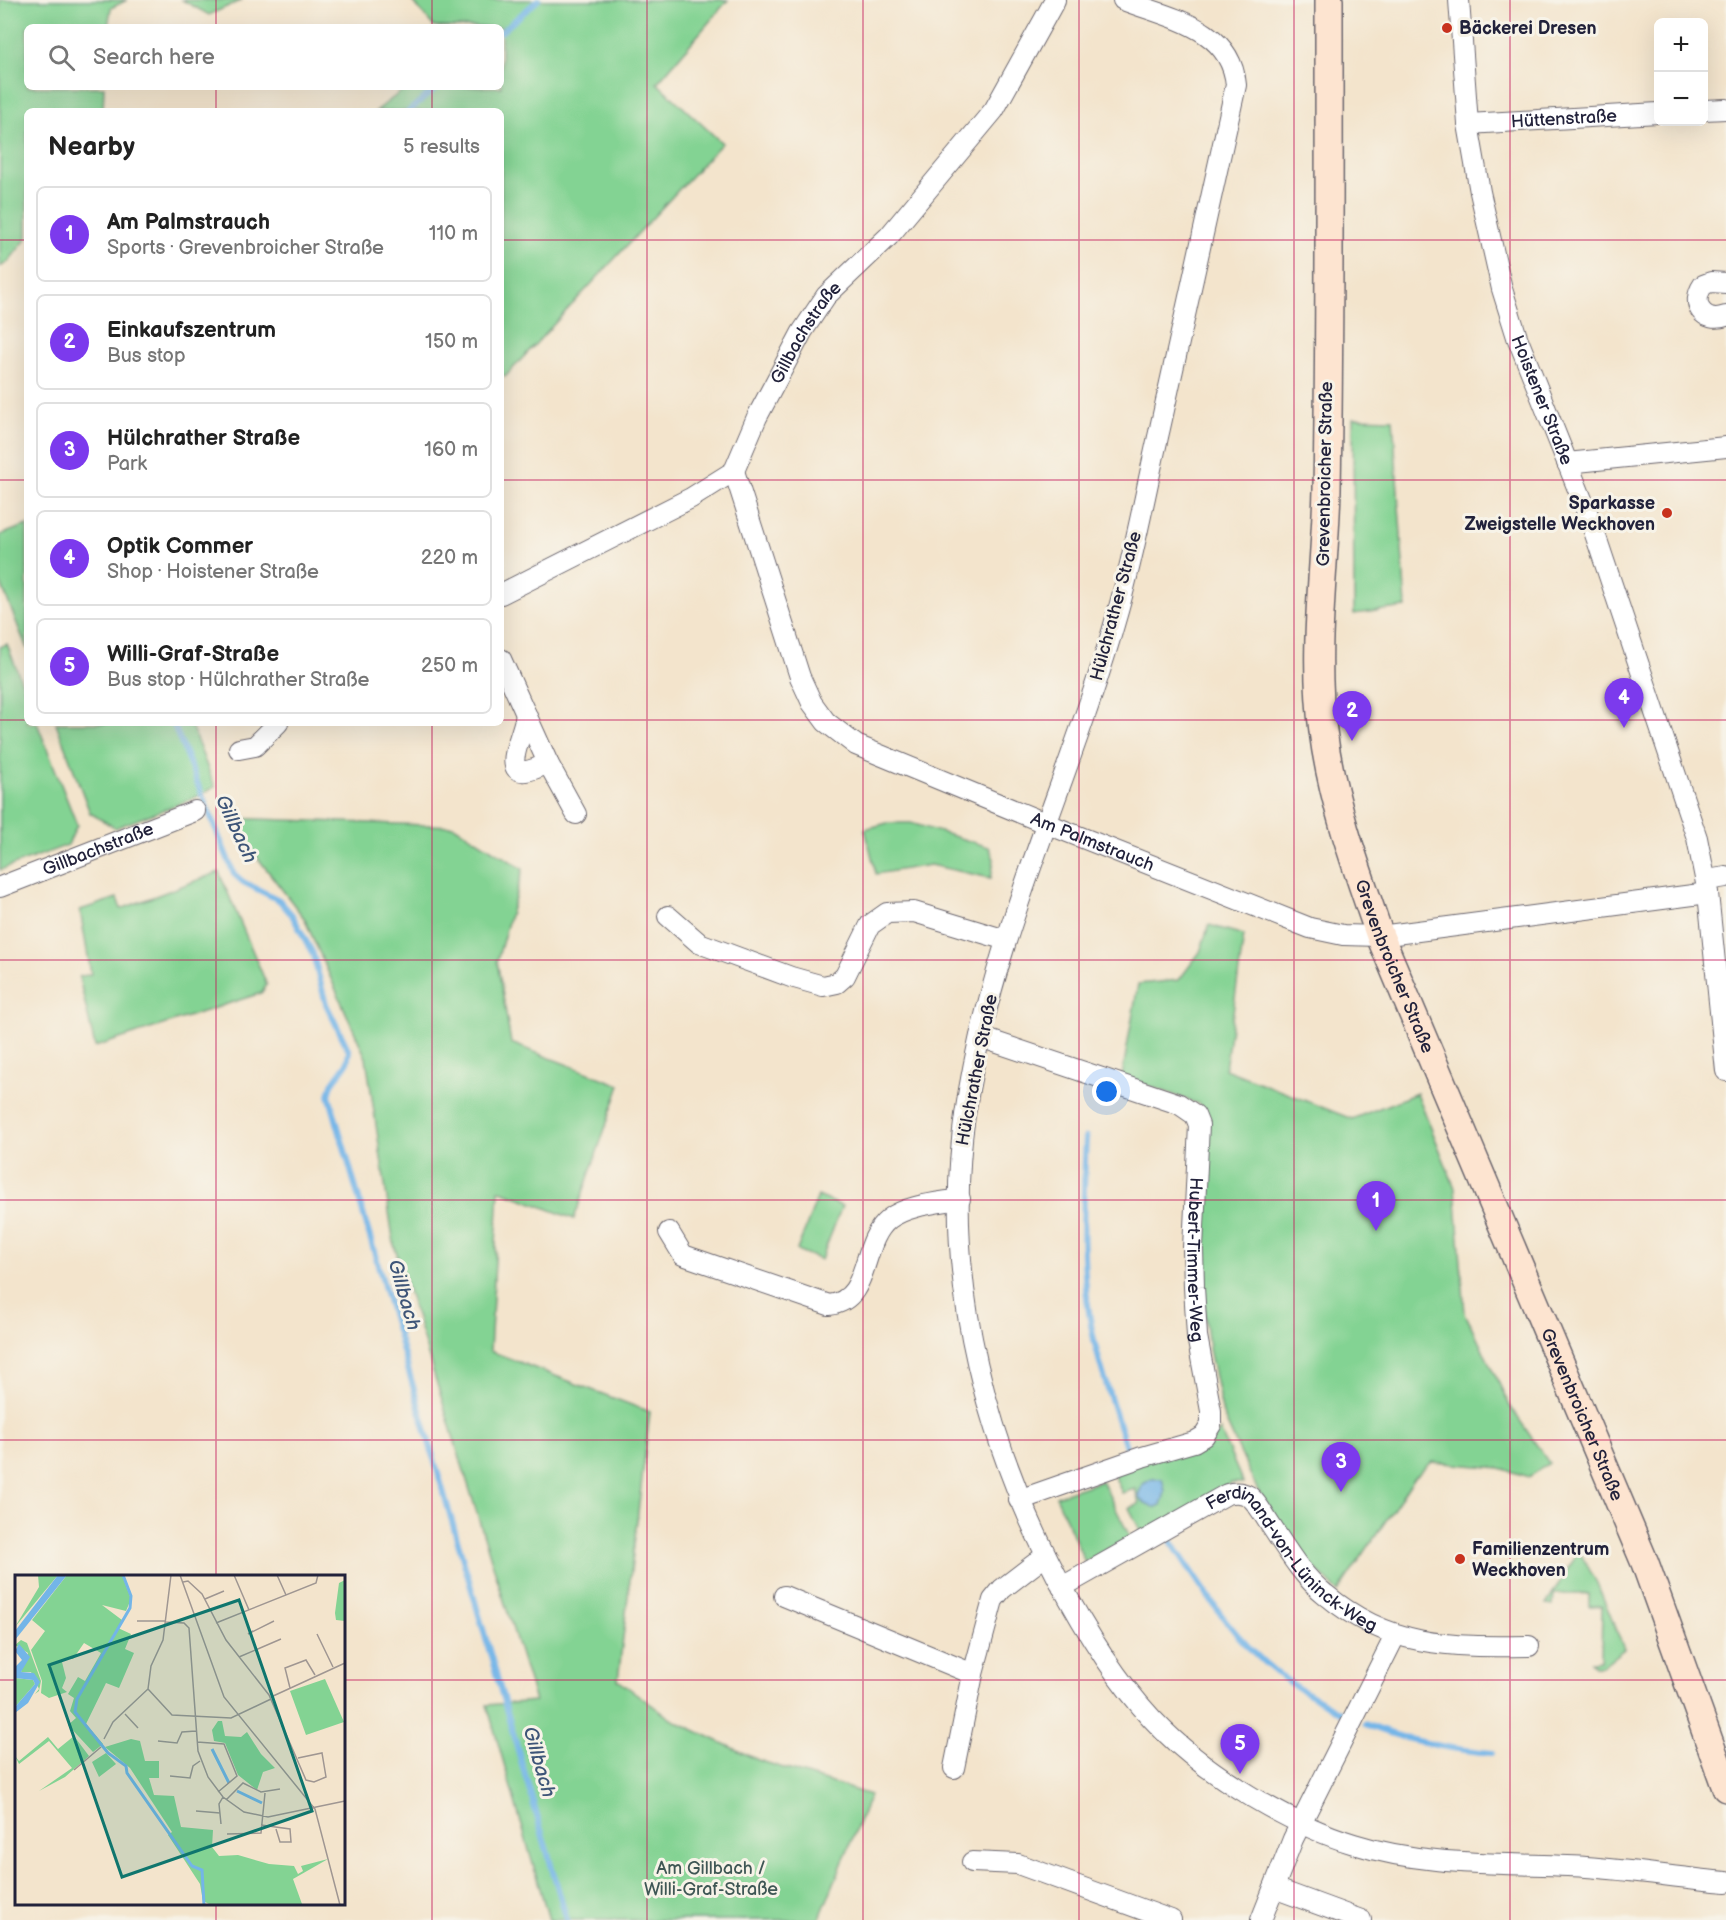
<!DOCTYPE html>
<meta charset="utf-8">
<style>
body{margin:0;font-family:"Balsamiq Sans",sans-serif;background:#f6f6f6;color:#222}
.controls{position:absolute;right:18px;top:18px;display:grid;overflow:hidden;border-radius:9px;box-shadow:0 6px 24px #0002}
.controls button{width:54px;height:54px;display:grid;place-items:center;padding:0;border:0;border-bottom:2px solid #e0e0e0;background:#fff;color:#222;font:30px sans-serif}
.you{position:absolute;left:1107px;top:1092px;width:21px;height:21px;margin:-15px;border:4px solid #fff;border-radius:50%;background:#1a73e8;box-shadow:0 0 0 9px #1a73e833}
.badge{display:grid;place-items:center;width:39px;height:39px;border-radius:50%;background:#7c3aed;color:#fff;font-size:20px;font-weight:700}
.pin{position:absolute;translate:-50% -50px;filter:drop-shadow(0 2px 3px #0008)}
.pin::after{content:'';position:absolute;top:32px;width:21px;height:18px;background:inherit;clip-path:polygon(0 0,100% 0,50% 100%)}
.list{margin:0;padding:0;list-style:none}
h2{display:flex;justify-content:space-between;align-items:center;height:78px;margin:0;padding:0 24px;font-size:26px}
h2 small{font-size:20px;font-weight:400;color:#767676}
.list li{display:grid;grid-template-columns:39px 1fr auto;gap:18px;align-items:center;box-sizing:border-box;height:96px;margin:0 12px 12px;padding:0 12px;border:2px solid #e0e0e0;border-radius:9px}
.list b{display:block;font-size:22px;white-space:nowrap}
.list p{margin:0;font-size:20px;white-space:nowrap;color:#767676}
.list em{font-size:20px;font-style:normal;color:#767676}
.icon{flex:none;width:33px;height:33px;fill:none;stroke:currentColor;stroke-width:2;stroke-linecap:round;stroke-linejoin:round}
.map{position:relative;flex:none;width:1726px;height:1920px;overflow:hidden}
.search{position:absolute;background:#fff;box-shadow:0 6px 24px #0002;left:24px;top:24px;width:480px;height:66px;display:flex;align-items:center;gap:15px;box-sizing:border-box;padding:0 21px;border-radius:9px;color:#767676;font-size:22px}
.panel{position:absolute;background:#fff;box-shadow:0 6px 24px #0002;left:24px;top:108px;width:480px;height:618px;border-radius:9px}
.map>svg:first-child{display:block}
.green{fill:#83d393;stroke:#527a67;stroke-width:1.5}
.water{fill:#73b5e8;stroke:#4a6c92;stroke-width:1.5}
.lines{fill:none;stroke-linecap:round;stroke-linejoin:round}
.stream{stroke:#73b5e8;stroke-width:6}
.street-casing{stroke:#6b666e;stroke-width:22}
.secondary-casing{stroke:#6b666e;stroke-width:30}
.street{stroke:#fff;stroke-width:20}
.secondary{stroke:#fde4d0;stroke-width:27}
.grid{fill:none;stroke:#c2185b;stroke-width:1.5;stroke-opacity:0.55}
.poi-dot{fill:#c8321e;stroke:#f7f3e8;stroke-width:2}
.labels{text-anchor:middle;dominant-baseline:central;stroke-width:6;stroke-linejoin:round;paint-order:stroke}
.poi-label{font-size:18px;font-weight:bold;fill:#22223b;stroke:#f7f3e8;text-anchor:start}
.street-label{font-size:18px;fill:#22223b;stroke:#f7f3e8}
.park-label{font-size:18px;fill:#3f5755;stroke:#f7f3e8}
.water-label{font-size:20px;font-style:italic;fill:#3e5578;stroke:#f7f3e8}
.inset-river{fill:none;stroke:#73b5e8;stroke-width:3}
.inset-road{fill:none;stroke:#9f9692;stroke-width:1.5}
.view{fill:#0f766e;fill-opacity:0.15;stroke:#0f766e;stroke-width:3}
.inset-edge{fill:none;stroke:#22223b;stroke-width:3}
</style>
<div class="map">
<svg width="1726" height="1920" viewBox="0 0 1726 1920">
<rect width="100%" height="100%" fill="#f7f3e8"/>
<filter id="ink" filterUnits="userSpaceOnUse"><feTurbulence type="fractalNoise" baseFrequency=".0167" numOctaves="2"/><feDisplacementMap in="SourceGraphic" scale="12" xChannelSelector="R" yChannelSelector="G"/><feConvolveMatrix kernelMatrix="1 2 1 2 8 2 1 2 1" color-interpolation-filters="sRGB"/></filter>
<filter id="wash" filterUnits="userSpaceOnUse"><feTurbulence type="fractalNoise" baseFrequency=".008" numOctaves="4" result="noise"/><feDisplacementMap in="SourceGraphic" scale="24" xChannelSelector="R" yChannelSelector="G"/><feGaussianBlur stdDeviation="1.35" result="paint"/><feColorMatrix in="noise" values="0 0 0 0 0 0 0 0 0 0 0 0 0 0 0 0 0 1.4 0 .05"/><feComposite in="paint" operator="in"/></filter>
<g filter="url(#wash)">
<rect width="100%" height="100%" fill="#f3e4cc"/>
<path class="green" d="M0 0H127L111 8 108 27H27V87H104L103 111H27V238L8 262 0 267Z
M182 0H242L209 15Z
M412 0H728L657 83 722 143 505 377 501 374V111H376L407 87H501V27H434Z
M1353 418 1393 419 1406 607 1354 614Z
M27 525V649L0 581V535Z
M7 644 27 696V723H37L77 825 68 845 0 870V647Z
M56 723H190L215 787 187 801 115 828 90 813Z
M227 818 454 826 523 869 497 961 511 1043 620 1085 574 1219 499 1190 490 1351 650 1412 618 1680 671 1719 758 1760 870 1795 819 1920H549L487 1705 535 1701 394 1245 366 1058 304 918Z
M887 823H911L989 847 994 859 991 878 930 865 876 874 865 829Z
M219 872 267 985 261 993 95 1047 79 977 91 974 80 910 117 898 121 909Z
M1209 925 1244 935 1225 1069 1352 1119 1417 1093 1455 1188 1465 1313 1510 1406 1549 1463 1529 1477 1500 1468 1432 1462 1415 1477 1338 1592 1304 1557 1257 1489 1223 1415 1209 1349 1201 1278 1209 1123 1199 1104 1122 1076 1138 984 1179 980 1200 952Z
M818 1196 842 1206 821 1260 797 1250Z
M1220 1430 1243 1483H1231L1143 1536 1129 1508 1139 1504 1135 1489 1122 1493 1113 1473 1215 1437Z
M1102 1481 1130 1537 1085 1562 1056 1496Z
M1579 1551 1597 1583 1624 1649 1602 1666H1595L1590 1661 1601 1660 1602 1606H1589V1594H1554L1553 1605 1546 1604Z"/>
<path class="water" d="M1152 1479H1162L1165 1492 1161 1506 1156 1508 1141 1501 1138 1495 1143 1484Z"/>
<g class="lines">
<path class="stream" d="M501 32 538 0
M409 111 437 87
M173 723 234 874 243 882 279 900 292 915 313 954 326 1004 349 1051 347 1063 332 1084 329 1095 567 1920
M1086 1137C1083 1206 1079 1279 1096 1348 1105 1383 1117 1418 1128 1453
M1171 1541C1202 1588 1232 1638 1278 1674 1298 1689 1322 1702 1345 1715
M1365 1724C1405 1741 1448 1749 1491 1753"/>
</g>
</g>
<g filter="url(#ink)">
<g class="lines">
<defs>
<g id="street">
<path d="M1123 0C1169 18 1231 27 1236 85 1210 200 1185 314 1160 428 1146 489 1135 551 1118 611 1071 780 990 939 965 1115 941 1282 988 1453 1069 1599 1095 1646 1125 1693 1164 1731 1211 1777 1291 1825 1354 1844 1430 1868 1508 1862 1586 1867 1633 1870 1680 1878 1726 1882"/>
<path id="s1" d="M1459 0 1468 124 1480 192 1502 289 1517 337 1591 522 1697 838 1708 893 1726 1071"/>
<path d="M1704 110 1726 109"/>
<path id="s2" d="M1468 124 1658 113"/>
<path d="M1726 283 1711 282 1703 285C1690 304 1703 324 1726 316"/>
<path d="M1567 463 1726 447"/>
<path id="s3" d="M734 471 800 677 812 703 826 722 856 745 1045 823 1310 928 1343 935 1380 936 1708 893"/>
<path id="s4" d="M501 594 691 498 734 471 757 417 802 332 826 296 889 236 994 110 1055 0"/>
<path d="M501 659 548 763 576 814"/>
<path d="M526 714C524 736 490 792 548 763"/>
<path d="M239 749 255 746 278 723"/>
<path d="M1707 880 1726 877"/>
<path id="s5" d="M0 887 195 811"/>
<path d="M668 916 699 943 791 977 823 986 837 983 845 976 870 925 887 913 914 912 1006 940"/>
<path id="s6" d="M980 1037 1179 1104 1195 1115 1199 1125 1193 1248 1194 1287 1197 1336 1211 1411V1425L1204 1436 1194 1442 1142 1457 1019 1500"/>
<path d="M669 1232 683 1255 829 1305C872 1300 859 1243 889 1219 907 1205 938 1203 960 1199"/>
<path id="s7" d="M1062 1587 1227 1494C1234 1492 1242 1492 1249 1496 1258 1503 1264 1516 1271 1526 1287 1550 1302 1576 1325 1594 1389 1648 1450 1647 1529 1646"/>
<path d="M784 1596 973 1674"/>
<path d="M954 1768 973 1674 993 1600 1002 1589 1045 1556"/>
<path d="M972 1862 1018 1864 1171 1920"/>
<path d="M1274 1888 1361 1920"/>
<path d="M1261 1920 1293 1839 1395 1636"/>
</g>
<g id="secondary">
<path id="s8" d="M1329 0C1329 163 1330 326 1327 489 1325 569 1312 651 1323 731 1332 801 1357 870 1380 936L1645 1563 1726 1788"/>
</g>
</defs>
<use href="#street" class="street-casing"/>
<use href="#secondary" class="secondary-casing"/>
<use href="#street" class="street"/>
<use href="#secondary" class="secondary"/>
</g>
</g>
<path class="grid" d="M216 0V27M432 0V27M647 0V1920M863 0V1920M1079 0V1920M1294 0V1920M1510 0V1920M216 87V111M432 87V111M0 240H27M501 240H1726M0 480H27M501 480H1726M0 720H27M501 720H1726M216 723V1576M432 723V1920M0 960H1726M0 1200H1726M0 1440H1726M0 1680H16M344 1680H1726M216 1904V1920"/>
<g class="poi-dot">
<circle cx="1447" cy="28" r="6"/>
<circle cx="1667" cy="513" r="6"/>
<circle cx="1460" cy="1559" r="6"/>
</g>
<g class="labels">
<g class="poi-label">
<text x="1459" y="28">Bäckerei Dresen</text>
<text x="1655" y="503" text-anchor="end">Sparkasse<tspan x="1655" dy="21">Zweigstelle Weckhoven</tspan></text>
<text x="1472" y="1549">Familienzentrum<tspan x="1472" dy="21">Weckhoven</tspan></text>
</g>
<g class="street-label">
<text stroke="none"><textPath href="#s2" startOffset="96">Hüttenstraße</textPath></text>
<text stroke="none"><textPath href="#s4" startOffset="420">Gillbachstraße</textPath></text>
<text stroke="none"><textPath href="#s1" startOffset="411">Hoistener Straße</textPath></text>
<text transform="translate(1325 474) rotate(-89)">Grevenbroicher Straße</text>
<text transform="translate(1116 606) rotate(-75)">Hülchrather Straße</text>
<text stroke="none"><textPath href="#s3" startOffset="562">Am Palmstrauch</textPath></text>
<text stroke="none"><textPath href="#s5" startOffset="105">Gillbachstraße</textPath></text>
<text stroke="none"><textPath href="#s8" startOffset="978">Grevenbroicher Straße</textPath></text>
<text transform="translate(977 1070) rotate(-79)">Hülchrather Straße</text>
<text stroke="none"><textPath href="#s6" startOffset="375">Hubert-Timmer-Weg</textPath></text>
<text stroke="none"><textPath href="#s8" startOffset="1464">Grevenbroicher Straße</textPath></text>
<text stroke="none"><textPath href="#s7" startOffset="282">Ferdinand-von-Lüninck-Weg</textPath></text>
</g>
<g class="park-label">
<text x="711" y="1868">Am Gillbach /<tspan x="711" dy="21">Willi-Graf-Straße</tspan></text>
</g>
<g class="water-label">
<text transform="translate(236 829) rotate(65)">Gillbach</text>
<text transform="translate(404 1295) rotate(74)">Gillbach</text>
<text transform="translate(539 1762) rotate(74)">Gillbach</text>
</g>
</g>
<g transform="translate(15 1575)">
<rect width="330" height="330" fill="#f3e4cc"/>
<path d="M23 0H43L0 52 24 12ZM52 0H107L116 24 111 36 87 30 107 45 103 53 116 59 110 74 119 78 104 113 91 108 71 149 88 169 78 177 53 150 61 143 55 136 59 123 53 119 63 102 70 106 86 78 69 68 58 84 51 83 47 87 51 103 47 113 52 117 34 123 26 118 27 106 16 75 30 56 17 45ZM330 5V46L321 45 320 38 324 8ZM6 65 12 68 26 106 24 116 20 119 24 114 16 97H6L13 78 0 70ZM0 103 18 105 20 109 0 132ZM310 104 329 147 291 160 275 116ZM203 146H207L210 161 226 162 232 157 246 179 260 193 248 197 242 215 223 200 210 168 199 166 197 155ZM59 161 74 181 50 202 24 216 57 193 34 166 4 189 0 181 4 186 33 162 43 174ZM116 164 125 166 130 186H144V203H134L139 220 159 221 166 252 198 255 197 272 204 281 223 280 254 289 279 291 283 299 288 296 286 291 313 284 278 304 287 329 196 330 188 326 185 309 153 260 157 257 115 193 90 172ZM91 178 101 189 84 202 77 187Z" fill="#83d393"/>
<path d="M43 0H52L0 65V56ZM4 69 15 82 6 97 19 98 25 107 13 128 0 138V132L20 109 18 105 0 103V92L7 85 0 76Z" fill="#73b5e8"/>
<path class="inset-river" d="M108 0 116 21 115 33 62 124 60 137 93 178 111 191 112 198 177 291 187 295 189 330M197 174 214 208M222 216 247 228"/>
<path class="inset-road" d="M165 0 209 122 300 234 325 330M219 0 234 35M262 0 271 20M168 7 173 6 187 19 211 65 254 120 291 205 299 207 311 202 307 178 283 183M190 24 209 16M122 46H151M151 47 169 48 174 53 183 176 193 202 208 222 229 237 253 242 330 226M201 48 301 8 303 0M238 56 233 59 259 46M302 59 318 92M224 82 266 64M275 113 270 93 291 85 300 100M133 114 157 140 216 143 256 124M256 122 330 88M110 139 123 153M89 164 98 147 133 114 136 91 148 65 156 0M143 166 162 168 167 157 181 156M182 167 209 169 222 201 203 217M59 195 86 172M155 201 175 203 178 191 185 186M211 225 228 208 246 217 265 214M181 236 205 238M206 249 204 229 208 222M246 250 275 254 276 267H265L261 254M212 259 246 258 250 218"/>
<path class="view" d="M224 25 297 236 107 302 34 90Z"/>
<rect width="330" height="330" class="inset-edge"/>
</g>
</svg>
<div class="controls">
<button>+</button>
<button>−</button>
</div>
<div class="you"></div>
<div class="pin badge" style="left:1376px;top:1231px">1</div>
<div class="pin badge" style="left:1352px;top:741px">2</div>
<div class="pin badge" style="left:1341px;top:1492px">3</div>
<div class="pin badge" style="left:1624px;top:728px">4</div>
<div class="pin badge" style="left:1240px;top:1774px">5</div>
<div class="search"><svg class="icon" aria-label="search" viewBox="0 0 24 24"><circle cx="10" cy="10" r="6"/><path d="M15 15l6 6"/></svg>Search here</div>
<section class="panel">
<h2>Nearby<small>5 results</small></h2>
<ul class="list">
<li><span class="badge">1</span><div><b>Am Palmstrauch</b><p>Sports · Grevenbroicher Straße</p></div><em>110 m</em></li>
<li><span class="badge">2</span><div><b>Einkaufszentrum</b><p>Bus stop</p></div><em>150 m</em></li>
<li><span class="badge">3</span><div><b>Hülchrather Straße</b><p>Park</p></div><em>160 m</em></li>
<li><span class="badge">4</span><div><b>Optik Commer</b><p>Shop · Hoistener Straße</p></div><em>220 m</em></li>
<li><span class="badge">5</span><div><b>Willi-Graf-Straße</b><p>Bus stop · Hülchrather Straße</p></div><em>250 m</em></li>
</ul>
</section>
</div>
